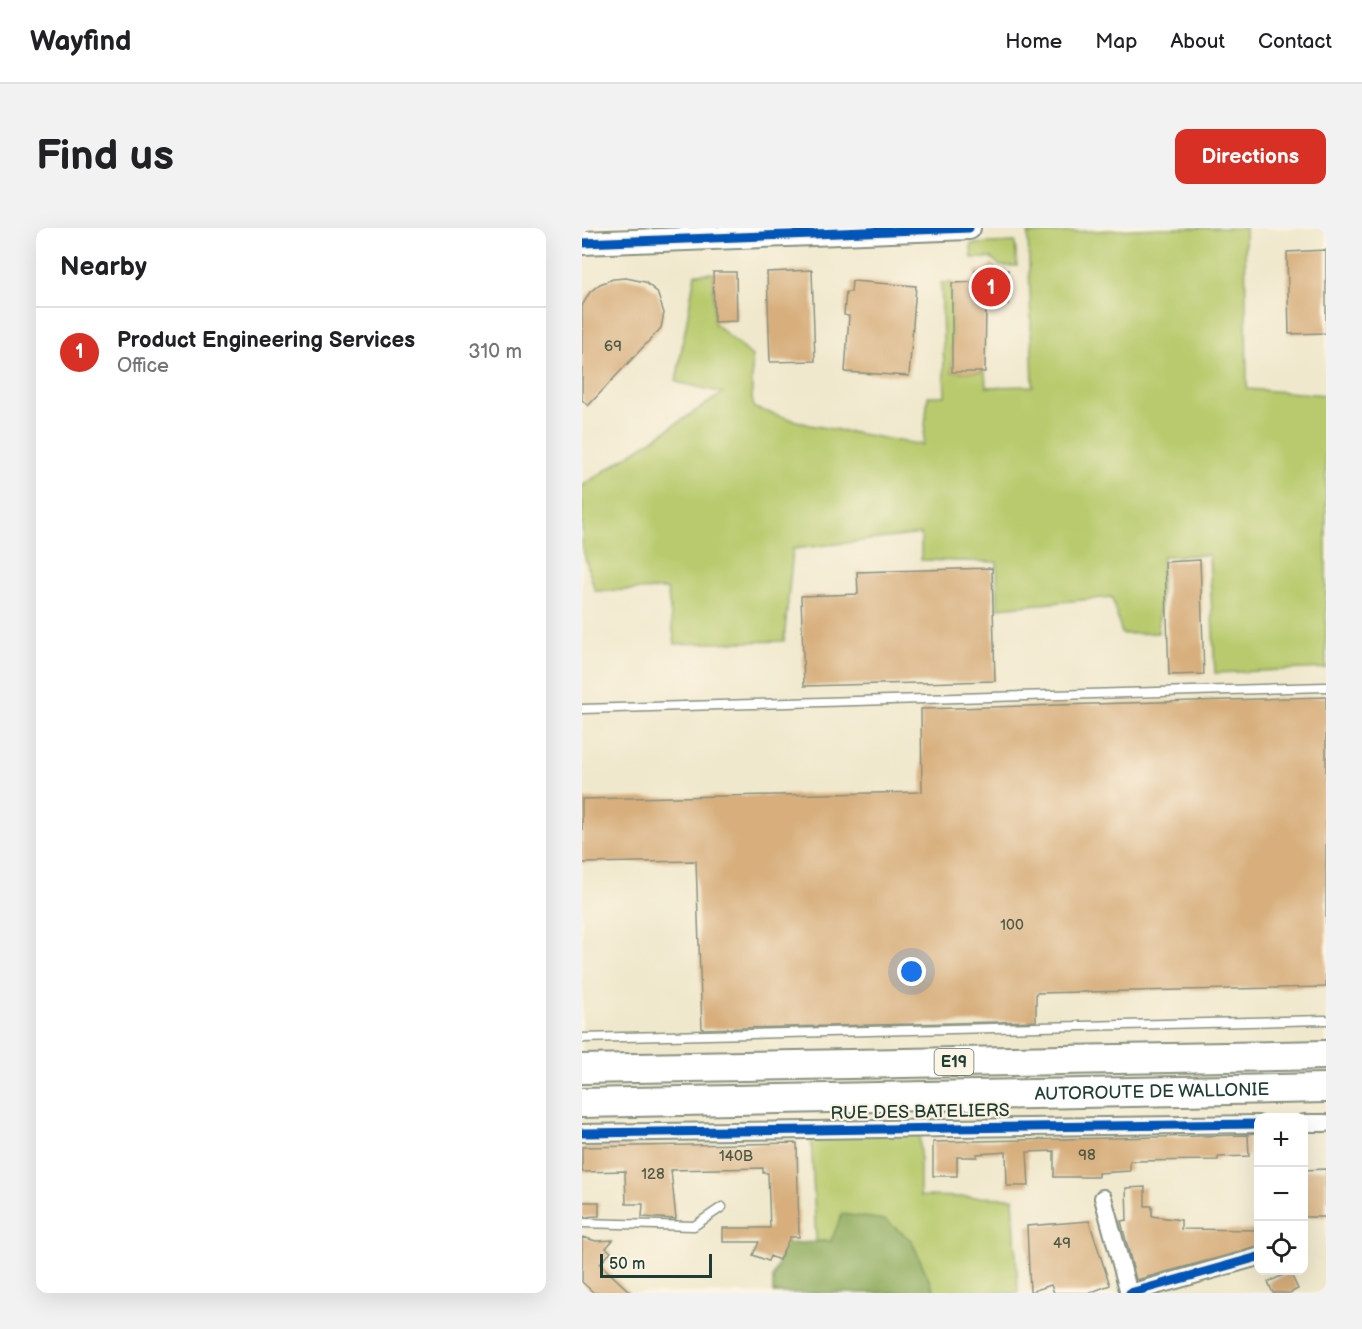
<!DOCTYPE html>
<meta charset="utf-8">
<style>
body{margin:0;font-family:"Balsamiq Sans",sans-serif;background:#f2f2f2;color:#202124}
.controls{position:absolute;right:18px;bottom:18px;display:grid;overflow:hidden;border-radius:12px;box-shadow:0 6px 24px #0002}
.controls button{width:54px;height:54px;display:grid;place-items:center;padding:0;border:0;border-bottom:2px solid #e0e0e0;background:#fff;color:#202124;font:30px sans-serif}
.scale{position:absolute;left:18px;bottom:15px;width:112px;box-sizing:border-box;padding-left:6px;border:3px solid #1f3d34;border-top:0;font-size:16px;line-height:21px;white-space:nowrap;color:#1f3d34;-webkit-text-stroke:4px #fcf5e5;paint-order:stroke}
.you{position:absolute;left:330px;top:744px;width:21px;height:21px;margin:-15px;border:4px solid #fff;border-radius:50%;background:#1a73e8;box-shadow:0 0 0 9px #1a73e833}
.badge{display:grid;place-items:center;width:39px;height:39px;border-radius:50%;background:#d93025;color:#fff;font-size:20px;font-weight:700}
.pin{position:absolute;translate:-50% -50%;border:3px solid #fff;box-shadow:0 2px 6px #0006}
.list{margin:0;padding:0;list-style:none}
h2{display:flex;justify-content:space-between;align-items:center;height:78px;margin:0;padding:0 24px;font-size:26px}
h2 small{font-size:20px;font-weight:400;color:#757577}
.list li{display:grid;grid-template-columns:39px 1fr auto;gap:18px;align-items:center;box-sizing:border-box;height:90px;padding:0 24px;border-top:2px solid #e0e0e0}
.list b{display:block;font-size:22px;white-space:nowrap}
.list p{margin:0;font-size:20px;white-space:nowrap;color:#757577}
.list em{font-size:20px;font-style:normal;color:#757577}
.icon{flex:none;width:33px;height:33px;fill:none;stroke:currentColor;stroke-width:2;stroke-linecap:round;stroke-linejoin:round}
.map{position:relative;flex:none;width:744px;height:1065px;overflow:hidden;border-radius:12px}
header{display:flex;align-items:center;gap:36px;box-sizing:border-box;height:84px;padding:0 30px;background:#fff;border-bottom:2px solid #e0e0e0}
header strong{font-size:28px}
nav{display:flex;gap:33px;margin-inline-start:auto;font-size:21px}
.intro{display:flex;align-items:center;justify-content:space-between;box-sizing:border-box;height:144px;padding:0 36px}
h1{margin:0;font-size:42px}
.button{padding:15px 27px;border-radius:12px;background:#d93025;color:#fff;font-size:21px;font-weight:700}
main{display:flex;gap:36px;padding:0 36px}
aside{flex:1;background:#fff;border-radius:12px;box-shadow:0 6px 24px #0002}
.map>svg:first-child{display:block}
.green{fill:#b8ca6d;stroke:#6c8450;stroke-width:1.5}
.forest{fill:#92ae60;stroke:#58764a;stroke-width:1.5}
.building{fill:#d7ae7c}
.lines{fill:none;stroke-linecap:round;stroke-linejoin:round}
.lane-casing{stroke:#889280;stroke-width:11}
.street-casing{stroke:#889280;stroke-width:20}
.secondary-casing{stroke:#889280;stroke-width:26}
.highway-casing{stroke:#889280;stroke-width:32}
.lane{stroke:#fff;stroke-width:8}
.street{stroke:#fff;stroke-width:16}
.secondary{stroke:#fff;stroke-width:22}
.highway{stroke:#fff;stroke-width:28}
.cycleway-casing{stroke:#fcf5e5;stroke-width:13}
.cycleway{stroke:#0057b8;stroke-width:9}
.labels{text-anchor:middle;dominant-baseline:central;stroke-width:4.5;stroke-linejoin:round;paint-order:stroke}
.number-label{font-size:15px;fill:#4d5946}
.shield{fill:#fcf5e5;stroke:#617469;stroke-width:1.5}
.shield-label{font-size:16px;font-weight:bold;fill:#1f3d34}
.street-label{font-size:18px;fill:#1f3d34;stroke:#fcf5e5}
</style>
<header>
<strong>Wayfind</strong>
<nav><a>Home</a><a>Map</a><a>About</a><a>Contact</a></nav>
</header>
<div class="intro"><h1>Find us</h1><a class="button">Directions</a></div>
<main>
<aside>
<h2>Nearby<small></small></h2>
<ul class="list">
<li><span class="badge">1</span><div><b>Product Engineering Services</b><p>Office</p></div><em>310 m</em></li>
</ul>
</aside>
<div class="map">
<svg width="744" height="1065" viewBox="0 0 744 1065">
<rect width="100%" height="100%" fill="#fcf5e5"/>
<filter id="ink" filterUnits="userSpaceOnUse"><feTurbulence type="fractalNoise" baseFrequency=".0167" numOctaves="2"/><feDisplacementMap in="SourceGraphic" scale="12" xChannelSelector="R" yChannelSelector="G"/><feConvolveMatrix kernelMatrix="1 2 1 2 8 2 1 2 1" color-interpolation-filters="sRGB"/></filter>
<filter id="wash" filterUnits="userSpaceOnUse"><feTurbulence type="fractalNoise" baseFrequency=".008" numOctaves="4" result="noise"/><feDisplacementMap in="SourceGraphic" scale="24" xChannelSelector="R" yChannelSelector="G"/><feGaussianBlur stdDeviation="1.35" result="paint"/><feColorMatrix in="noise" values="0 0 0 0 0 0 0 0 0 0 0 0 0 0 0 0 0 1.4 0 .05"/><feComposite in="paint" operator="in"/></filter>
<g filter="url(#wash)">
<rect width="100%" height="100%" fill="#f0e8cc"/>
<path class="green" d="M578 0H663L665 161 744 167V440L633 445 627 327 581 328 576 405 540 406 530 369 416 380 415 334 339 332V306L211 321 202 413 93 416 85 361 13 363 0 319V258L141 165 94 154 113 46 131 45 132 95 170 128V170L172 180 228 197 341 217 346 168H363L359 55H370V144H403L404 159 451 158 446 6Z
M433 14 435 38H418L410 30H390L389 16Z
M338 906V968L431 970 436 1065H353L329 1012 234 1013 229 907Z"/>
<path class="forest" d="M260 986 303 992 329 1012 353 1065H191V1049L203 1016 249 1013Z"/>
<g id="blocks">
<path class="building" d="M744 22V105L707 106 705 24Z
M410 35 416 42H426V76H404L403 144H370V55L393 54V42H403Z
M230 42 233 133 188 134 185 44Z
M131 44H154L155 93 132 94Z
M44 50 63 54 75 64 82 85 79 100 6 178 0 172V78L8 64 18 56 31 51Z
M270 53 334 58 327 148 263 144 267 88 262 87 264 64H269Z
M618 332 622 446 587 447 583 334Z
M410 340 413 453 222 458 219 368 276 366 275 344Z
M744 469V759L454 765V793L120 801 114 633 0 635V571L340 564 339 481Z
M666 907 667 928 636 929V932L548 933V943L516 945V949H472V923L445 924 447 958H425L424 924 395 926V929H375V948H351V914Z
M215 915 217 1009H208L197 1032 188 1028 186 1033 171 1027 177 1014H141V1000H188L186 945H181V940L89 942 94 991 60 989 61 976H44L43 943 0 944V919Z
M744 941V989H722V942Z
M563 959V978H570V988L599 992V1001L676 1002V1019L554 1052 539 993 545 992 544 960Z
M0 974H17V988L0 989Z
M507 993 528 1057 507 1065H472L469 1057 448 1064 445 998Z
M0 1009 14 1013 31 1012 24 1020 29 1024 18 1036 49 1065H12L0 1054Z
M708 1044 716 1061 708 1065H691L686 1054Z"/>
</g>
</g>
<g filter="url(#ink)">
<use href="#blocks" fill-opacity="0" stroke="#889280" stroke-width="1.5"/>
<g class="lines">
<defs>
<path id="lane" d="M0 481 744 459
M0 810 744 792
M0 995 112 998 140 979"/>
<path id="street" d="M722 895H744
M0 905 676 896
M521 970 547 1065
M548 1065 676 1029"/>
<path id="secondary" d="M0 15 387 0"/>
<g id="highway">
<path d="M0 841 744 827"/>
<path id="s1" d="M0 875 744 860"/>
</g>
</defs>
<use href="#lane" class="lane-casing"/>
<use href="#street" class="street-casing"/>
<use href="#secondary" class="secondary-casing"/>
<use href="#highway" class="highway-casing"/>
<use href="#lane" class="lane"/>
<use href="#street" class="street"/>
<use href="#secondary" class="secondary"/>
<use href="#highway" class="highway"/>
<defs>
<path id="cycleway" d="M0 15 387 0
M0 905 676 896
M548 1065 676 1029"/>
</defs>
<use href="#cycleway" class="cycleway-casing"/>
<use href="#cycleway" class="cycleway"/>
</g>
</g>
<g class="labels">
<g class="number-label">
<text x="31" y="118">69</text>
<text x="430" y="697">100</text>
<text x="505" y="927">98</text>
<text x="154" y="928">140B</text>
<text x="71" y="946">128</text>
<text x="480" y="1015">49</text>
</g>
<rect class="shield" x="352.5" y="821" width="39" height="26" rx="4.5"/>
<g class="shield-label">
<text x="372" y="834">E19</text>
</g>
<g class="street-label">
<text stroke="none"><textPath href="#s1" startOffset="570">AUTOROUTE DE WALLONIE</textPath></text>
<text transform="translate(338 884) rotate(-1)">RUE DES BATELIERS</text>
</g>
</g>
</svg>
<div class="controls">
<button>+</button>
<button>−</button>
<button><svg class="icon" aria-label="locate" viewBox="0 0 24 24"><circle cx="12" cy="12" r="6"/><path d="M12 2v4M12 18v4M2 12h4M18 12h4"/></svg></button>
</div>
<div class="scale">50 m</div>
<div class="you"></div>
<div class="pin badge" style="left:409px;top:59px">1</div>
</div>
</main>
